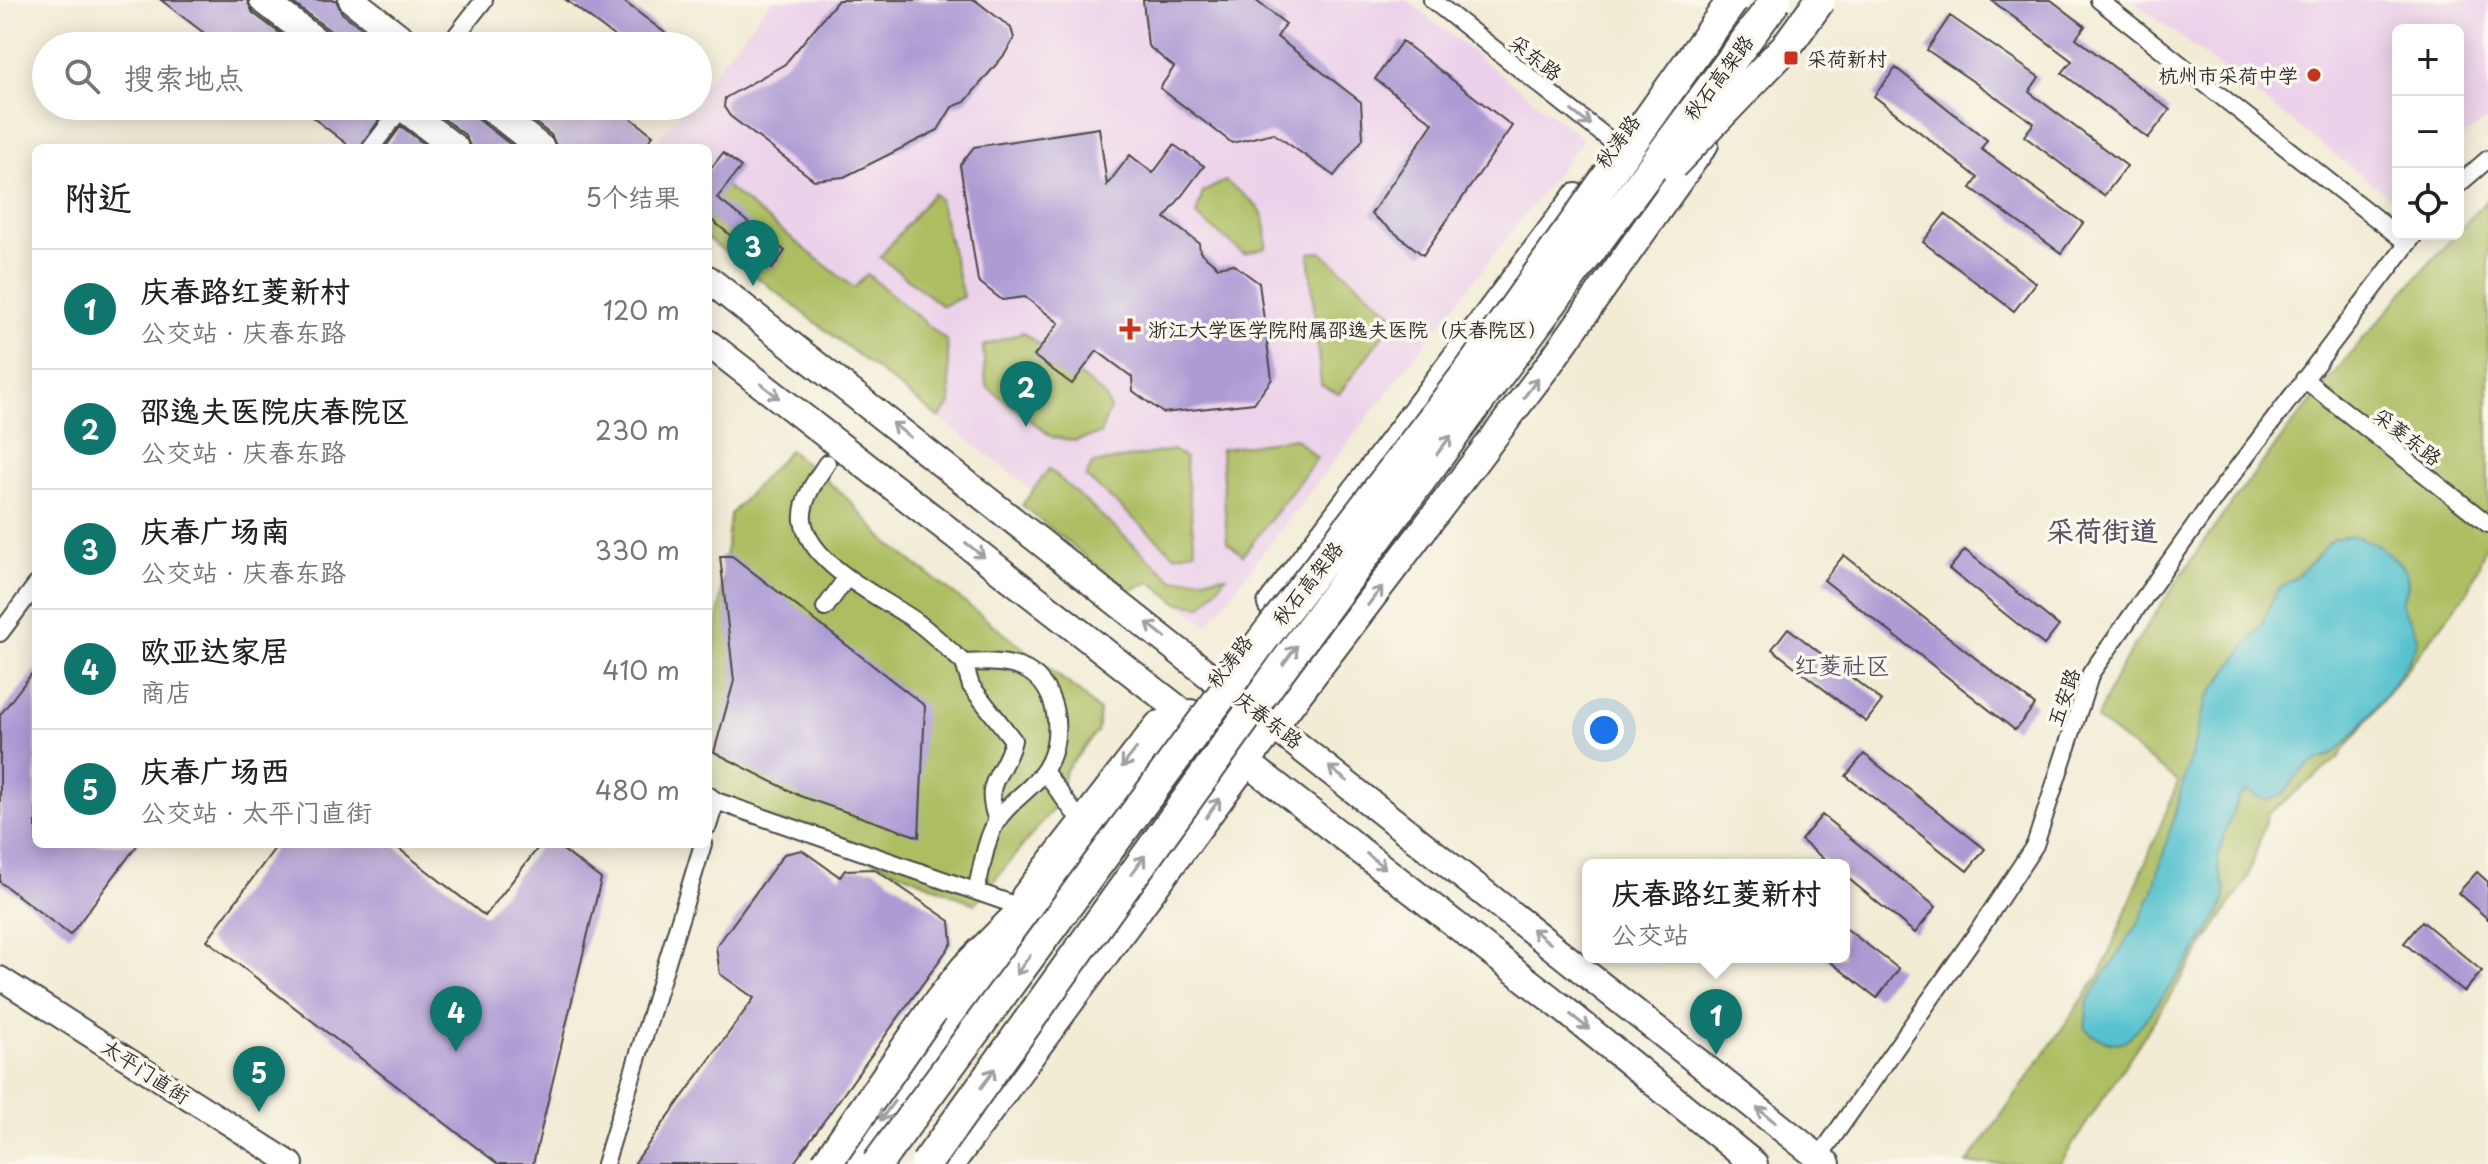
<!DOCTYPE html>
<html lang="zh">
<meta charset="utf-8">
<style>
body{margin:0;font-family:"Playpen Sans","LXGW WenKai TC",sans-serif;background:#f2f2f2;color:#222}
.controls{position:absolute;right:24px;top:24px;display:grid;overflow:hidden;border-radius:12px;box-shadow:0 4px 20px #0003}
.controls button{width:72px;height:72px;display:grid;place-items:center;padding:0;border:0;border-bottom:2px solid #e0e0e0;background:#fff;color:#222;font:40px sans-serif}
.you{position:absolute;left:1604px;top:730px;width:28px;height:28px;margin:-20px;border:6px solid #fff;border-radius:50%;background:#1a73e8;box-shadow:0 0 0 12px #1a73e833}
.badge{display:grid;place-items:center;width:52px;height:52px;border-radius:50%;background:#0f766e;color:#fff;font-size:26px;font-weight:700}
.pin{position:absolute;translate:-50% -66px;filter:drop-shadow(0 2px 4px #0008)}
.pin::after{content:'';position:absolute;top:42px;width:28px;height:24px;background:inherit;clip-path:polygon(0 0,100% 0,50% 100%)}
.popup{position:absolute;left:1582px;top:859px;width:268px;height:104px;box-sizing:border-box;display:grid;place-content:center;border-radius:12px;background:#fff;filter:drop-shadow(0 2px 6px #0005);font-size:26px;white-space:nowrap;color:#767676}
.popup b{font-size:30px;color:#222}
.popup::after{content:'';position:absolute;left:50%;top:100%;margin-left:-16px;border:16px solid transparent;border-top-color:#fff}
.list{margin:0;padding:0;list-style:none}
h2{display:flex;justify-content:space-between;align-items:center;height:104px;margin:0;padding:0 32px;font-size:34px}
h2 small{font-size:26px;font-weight:400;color:#767676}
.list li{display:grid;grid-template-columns:52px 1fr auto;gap:24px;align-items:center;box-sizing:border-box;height:120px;padding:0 32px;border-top:2px solid #e0e0e0}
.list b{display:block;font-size:30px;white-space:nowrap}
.list p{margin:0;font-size:26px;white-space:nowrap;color:#767676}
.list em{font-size:26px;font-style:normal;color:#767676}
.icon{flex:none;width:44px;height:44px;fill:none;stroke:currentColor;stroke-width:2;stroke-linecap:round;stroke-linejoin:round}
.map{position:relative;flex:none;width:2488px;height:1164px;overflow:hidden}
.search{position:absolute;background:#fff;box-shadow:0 4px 20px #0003;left:32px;top:32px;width:680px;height:88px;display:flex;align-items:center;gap:20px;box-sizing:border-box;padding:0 28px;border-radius:44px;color:#767676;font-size:30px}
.panel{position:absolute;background:#fff;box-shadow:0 4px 20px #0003;left:32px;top:144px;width:680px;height:704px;border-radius:12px}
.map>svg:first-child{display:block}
.built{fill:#ecd1ea}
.green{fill:#adbe62;stroke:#6c7446;stroke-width:2}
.water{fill:#56c2cf;stroke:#40767d;stroke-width:2}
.building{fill:#ad9bd4}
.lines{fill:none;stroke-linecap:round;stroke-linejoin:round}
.street-casing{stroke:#494844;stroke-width:20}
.secondary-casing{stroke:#494844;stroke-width:26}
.primary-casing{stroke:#494844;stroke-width:30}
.highway-casing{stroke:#494844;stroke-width:34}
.street{stroke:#fff;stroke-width:16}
.secondary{stroke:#fff;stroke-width:22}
.primary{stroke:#fff;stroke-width:26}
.highway{stroke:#fff;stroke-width:30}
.highway-bridge-casing{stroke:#494844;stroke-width:34;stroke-linecap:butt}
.highway-bridge{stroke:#fff;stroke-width:30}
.oneway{stroke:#a0a0a0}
.poi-dot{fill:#c8321e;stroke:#fbf7ec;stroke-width:3}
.labels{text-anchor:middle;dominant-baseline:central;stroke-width:7;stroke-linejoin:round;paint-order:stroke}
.street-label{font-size:20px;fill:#2b2b2b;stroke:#fbf7ec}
.poi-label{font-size:20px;fill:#2b2b2b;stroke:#fbf7ec;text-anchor:start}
.quarter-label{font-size:24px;fill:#585266;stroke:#fbf7ec}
.district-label{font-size:28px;font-weight:bold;fill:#585266;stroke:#fbf7ec}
</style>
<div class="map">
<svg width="2488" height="1164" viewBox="0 0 2488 1164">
<rect width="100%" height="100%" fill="#fbf7ec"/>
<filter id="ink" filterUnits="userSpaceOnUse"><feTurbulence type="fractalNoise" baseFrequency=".0125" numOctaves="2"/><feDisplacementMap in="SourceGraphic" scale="16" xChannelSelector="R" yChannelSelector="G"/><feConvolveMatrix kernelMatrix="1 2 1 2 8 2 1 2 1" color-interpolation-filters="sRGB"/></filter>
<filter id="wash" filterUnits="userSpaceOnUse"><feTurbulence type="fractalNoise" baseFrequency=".006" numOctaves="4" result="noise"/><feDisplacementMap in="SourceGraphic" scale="32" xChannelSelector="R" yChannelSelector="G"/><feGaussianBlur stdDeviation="1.8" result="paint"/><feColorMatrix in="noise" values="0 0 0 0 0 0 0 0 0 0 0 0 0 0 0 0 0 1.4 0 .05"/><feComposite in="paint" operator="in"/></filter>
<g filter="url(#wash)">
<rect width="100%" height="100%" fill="#f2ecd5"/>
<path class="built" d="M772 0H1406L1583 139 1207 625 708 239V148H651L686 106H698V91Z
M2132 0H2488V119L2458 141V30H2398V203Z"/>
<path class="green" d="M708 172 854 288 867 274 947 341 951 404 939 418 708 239Z
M1225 181C1254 203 1270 208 1266 248L1244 254 1196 215 1203 192Z
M933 193 939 199 963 297 942 306 880 257Z
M2488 199V541L2469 590 2337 759 2267 815 2249 876 2060 1164H1967L2101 973 2178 782 2097 720C2114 670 2146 629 2175 584 2267 447 2377 319 2488 199Z
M1321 252 1396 317 1339 394 1321 385 1309 253Z
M1023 332 1105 396 1110 409 1100 434 1075 441 1052 437 986 386 983 346Z
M1295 438 1317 458 1243 555 1227 542 1221 449Z
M789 450 844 495 887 542 1078 691 1100 712 1097 732 1065 771 1057 804 975 904 708 790V709L730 515Z
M1173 450 1185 458 1195 551 1175 555 1086 477 1092 464Z
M1049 469 1173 580 1226 576 1203 606 1178 603 1151 582 1128 591 1022 505Z"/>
<path class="water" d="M2352 536C2372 539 2409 561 2408 585 2407 591 2403 597 2402 603 2405 617 2420 629 2417 643 2412 663 2352 741 2334 753 2323 760 2312 761 2302 771 2288 784 2287 798 2265 800L2246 791 2240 796C2235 805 2218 851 2218 860 2217 879 2231 885 2222 907 2215 926 2139 1035 2124 1041 2111 1047 2093 1037 2085 1028L2088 1000 2138 924 2152 894 2207 699 2262 624 2277 590 2301 573 2333 539Z"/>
<g id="blocks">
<path class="building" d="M161 0H247L253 13 297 46H221Z
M289 0H336L342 13 385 46H339L333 33Z
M566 0H622L682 46H627Z
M838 0H975L1011 28 1014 38 1005 54 965 102 952 107 938 130 844 177 814 180 730 116 724 107 725 98 785 64Z
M1143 0H1255L1286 24 1277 37 1361 102 1363 139 1334 176 1273 133 1232 143 1160 88 1174 67 1148 46Z
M1991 0H2051L2085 26 2076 38 2170 110 2148 138 2062 73 2072 61Z
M1950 16 2039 77 2029 92 2127 166 2104 196 2024 136 2034 123 1927 50Z
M1402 41 1512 126 1423 255 1371 214 1433 123 1375 79Z
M1896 68 1987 140 1981 149 2083 223 2061 253 1971 188 1978 178 1874 96Z
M298 106H385L386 110 360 148H352Z
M427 106H472L478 119 515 148H471L465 135Z
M523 106H615L653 135 644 148H557L551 135 519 110Z
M401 126 429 148H385Z
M1099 128 1107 185 1130 155 1153 173 1174 145 1204 166 1165 218 1199 243 1200 252 1218 267 1233 264 1259 283 1272 379 1254 403 1163 413 1133 391 1132 377 1097 351 1072 384 1034 356 1059 323 1025 297 1002 300 978 281 960 165 974 147Z
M723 153 741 167 717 198 785 251 772 269 708 217V172Z
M1945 214 2036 283 2014 311 1923 242Z
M1965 550 2059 626 2044 645 1949 569Z
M1844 555 2035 705 2015 730 1824 580Z
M720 556H732L925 706 919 837 800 796 714 752 734 681Z
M1788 628 1882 701 1866 722 1772 649Z
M36 668V844H138L70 935 0 882V715Z
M1864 754 1985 849 1967 871 1846 776Z
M1822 815 1936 907 1915 933 1844 875V865H1831L1801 840Z
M278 844H393L485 916 541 844H555L601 879 533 1164H498L207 940Z
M802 850 840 877 845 870 874 869 950 921 952 943 793 1164H634L754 998 720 974 716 947 784 854Z
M2477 872 2488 882V919L2458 893Z
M2422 921 2482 971 2464 992 2404 943Z
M1844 927 1899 969 1877 998 1824 957H1844Z"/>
</g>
</g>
<g filter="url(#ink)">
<use href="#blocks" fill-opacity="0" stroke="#494844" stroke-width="2"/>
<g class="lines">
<defs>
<path id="street" d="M1432 0 1615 144
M2099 0 2407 243
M448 46 484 0
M371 148 403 106
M2458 185 2488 159
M2304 379 2488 524
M827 463C817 478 801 500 803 520 809 566 884 598 917 622 933 634 948 649 964 663 983 662 1000 661 1019 667 1058 680 1065 735 1047 766 1035 788 1010 800 997 821 985 840 982 869 976 891
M825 608 847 577
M0 633 36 585
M964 663 971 686 1013 740C1005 776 981 779 997 820
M1044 771 1073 811
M708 795 716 801 1015 905
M708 826 716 801
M1819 1157 1979 930 2035 845 2091 673 2216 496 2415 234
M605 1164 703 844"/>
<path id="secondary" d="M1023 895 1157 723 1189 715
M0 978 292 1164"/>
<path id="primary" d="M263 0 323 46
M352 0 411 46
M401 106 455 148
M488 106 541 148
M708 279 1827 1164
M708 343 1560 1006 1754 1164
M1271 604 1576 197
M1092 845 1191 713
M849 1164 964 1003 1034 916
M951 1164 1248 761 1550 363 1705 144"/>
<path id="highway" d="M932 1011 965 969 1104 829"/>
</defs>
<use href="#street" class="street-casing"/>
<use href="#secondary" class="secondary-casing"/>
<use href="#primary" class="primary-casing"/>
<use href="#highway" class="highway-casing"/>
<use href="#street" class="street"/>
<use href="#secondary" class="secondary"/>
<use href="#primary" class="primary"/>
<use href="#highway" class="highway"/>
<defs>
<path id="highway-bridge" d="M1672 165 1786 47 1820 0
M826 1164 932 1011
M877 1164 1264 638 1472 367 1733 0
M926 1164 1285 663 1776 0"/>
</defs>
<use href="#highway-bridge" class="highway-bridge-casing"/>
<use href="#highway-bridge" class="highway-bridge"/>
</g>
<defs><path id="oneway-shaft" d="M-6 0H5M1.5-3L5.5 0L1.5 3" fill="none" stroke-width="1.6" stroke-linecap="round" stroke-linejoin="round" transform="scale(2)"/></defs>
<g class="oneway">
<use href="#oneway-shaft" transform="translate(1581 118) rotate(38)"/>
<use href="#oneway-shaft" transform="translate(1531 388) rotate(-53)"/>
<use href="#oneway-shaft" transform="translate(770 391) rotate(38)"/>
<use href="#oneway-shaft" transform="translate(901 430) rotate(-142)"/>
<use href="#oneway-shaft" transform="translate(1444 445) rotate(-53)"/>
<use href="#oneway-shaft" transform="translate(975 550) rotate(38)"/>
<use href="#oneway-shaft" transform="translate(1375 596) rotate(-53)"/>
<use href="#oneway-shaft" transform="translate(1156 630) rotate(-142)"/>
<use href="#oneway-shaft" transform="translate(1290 655) rotate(-54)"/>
<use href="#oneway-shaft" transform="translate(1129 758) rotate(128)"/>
<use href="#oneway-shaft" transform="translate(1338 774) rotate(-141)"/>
<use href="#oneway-shaft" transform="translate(1213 808) rotate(-54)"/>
<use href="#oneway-shaft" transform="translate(1376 861) rotate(38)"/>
<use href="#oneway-shaft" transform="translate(1138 865) rotate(-54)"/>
<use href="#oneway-shaft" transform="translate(1541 936) rotate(-141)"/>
<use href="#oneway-shaft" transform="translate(1023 965) rotate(126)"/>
<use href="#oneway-shaft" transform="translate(1580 1022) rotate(39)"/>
<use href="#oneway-shaft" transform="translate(988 1078) rotate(-54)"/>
<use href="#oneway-shaft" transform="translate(887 1111) rotate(126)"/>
<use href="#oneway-shaft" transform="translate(1766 1115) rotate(-141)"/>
</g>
</g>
<g class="poi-dot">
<rect x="1783" y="50" width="16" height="16" rx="4"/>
<circle cx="2314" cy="75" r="8"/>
<path d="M1126 317h8v8h8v8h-8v8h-8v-8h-8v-8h8z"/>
</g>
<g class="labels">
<g class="street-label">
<text transform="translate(1536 57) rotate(38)">采东路</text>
<text transform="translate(1718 77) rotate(-53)">秋石高架路</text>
<text transform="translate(1617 141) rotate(-54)">秋涛路</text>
<text transform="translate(2408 436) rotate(38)">采菱东路</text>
<text transform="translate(1307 583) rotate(-52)">秋石高架路</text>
<text transform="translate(1229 661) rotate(-53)">秋涛路</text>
<text transform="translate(2063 697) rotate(-71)">五安路</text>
<text transform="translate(1269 719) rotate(38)">庆春东路</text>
<text transform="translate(146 1071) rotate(33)">太平门直街</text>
</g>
<g class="poi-label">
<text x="1807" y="58">采荷新村</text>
<text x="2298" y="75" text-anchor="end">杭州市采荷中学</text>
<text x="1148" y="329">浙江大学医学院附属邵逸夫医院（庆春院区）</text>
</g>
<g class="quarter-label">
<text x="1842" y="664">红菱社区</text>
</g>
<g class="district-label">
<text x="2102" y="529">采荷街道</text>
</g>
</g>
</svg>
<div class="controls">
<button>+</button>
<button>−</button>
<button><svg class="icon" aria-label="locate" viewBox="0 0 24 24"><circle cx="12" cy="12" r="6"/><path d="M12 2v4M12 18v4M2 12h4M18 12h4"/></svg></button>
</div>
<div class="you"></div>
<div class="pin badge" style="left:1716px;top:1055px">1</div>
<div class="popup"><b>庆春路红菱新村</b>公交站</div>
<div class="pin badge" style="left:1026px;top:427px">2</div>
<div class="pin badge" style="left:753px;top:286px">3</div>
<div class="pin badge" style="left:456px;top:1052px">4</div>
<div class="pin badge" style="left:259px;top:1112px">5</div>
<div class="search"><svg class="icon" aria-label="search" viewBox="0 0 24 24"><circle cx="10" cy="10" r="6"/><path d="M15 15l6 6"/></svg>搜索地点</div>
<section class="panel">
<h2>附近<small>5个结果</small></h2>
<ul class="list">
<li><span class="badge">1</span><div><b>庆春路红菱新村</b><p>公交站 · 庆春东路</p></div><em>120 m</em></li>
<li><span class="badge">2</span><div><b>邵逸夫医院庆春院区</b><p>公交站 · 庆春东路</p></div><em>230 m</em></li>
<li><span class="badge">3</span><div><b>庆春广场南</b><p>公交站 · 庆春东路</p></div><em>330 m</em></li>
<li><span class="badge">4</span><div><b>欧亚达家居</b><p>商店</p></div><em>410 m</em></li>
<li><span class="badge">5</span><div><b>庆春广场西</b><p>公交站 · 太平门直街</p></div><em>480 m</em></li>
</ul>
</section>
</div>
